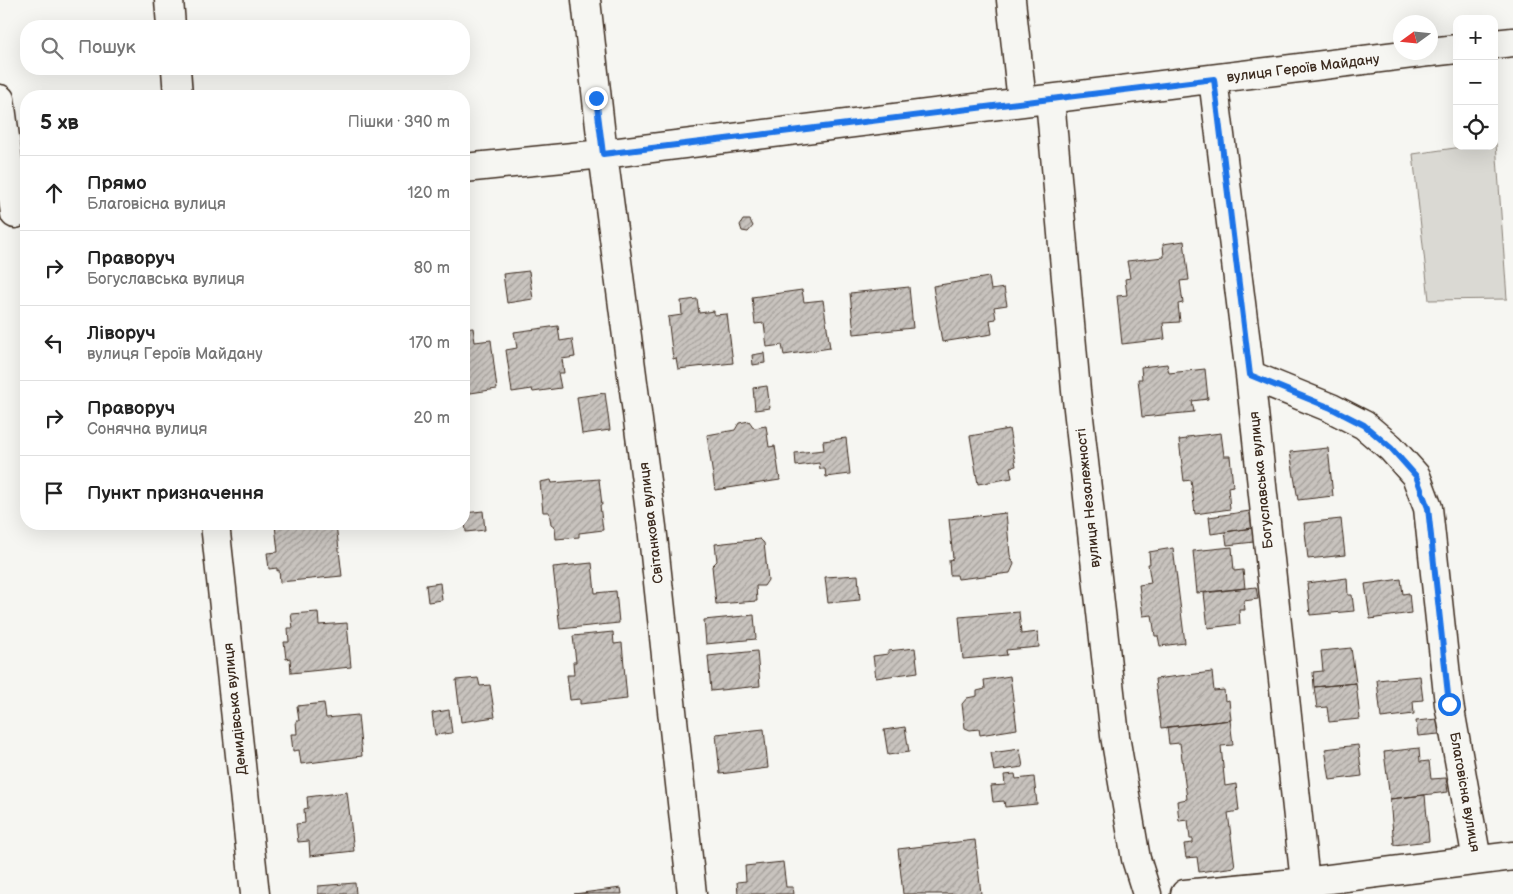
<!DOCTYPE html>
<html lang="uk">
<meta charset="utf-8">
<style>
body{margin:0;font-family:"Balsamiq Sans",sans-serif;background:#f2f2f2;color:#222}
.controls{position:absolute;right:15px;top:15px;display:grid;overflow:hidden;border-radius:10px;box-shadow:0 5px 20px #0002}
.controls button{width:45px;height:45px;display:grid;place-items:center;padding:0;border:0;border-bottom:1px solid #e0e0e0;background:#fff;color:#222;font:25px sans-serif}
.compass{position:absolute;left:1393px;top:15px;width:45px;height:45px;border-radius:50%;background:#fff;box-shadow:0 5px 20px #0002;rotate:255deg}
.stop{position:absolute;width:15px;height:15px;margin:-11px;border:4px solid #1a73e8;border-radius:50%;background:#fff}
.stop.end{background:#1a73e8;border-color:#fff;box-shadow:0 1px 5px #0008}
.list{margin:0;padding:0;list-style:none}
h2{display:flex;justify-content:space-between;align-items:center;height:65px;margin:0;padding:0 20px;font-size:21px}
h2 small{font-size:16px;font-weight:400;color:#767676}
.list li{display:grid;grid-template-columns:32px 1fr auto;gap:15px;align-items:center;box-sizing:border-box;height:75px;padding:0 20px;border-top:1px solid #e0e0e0}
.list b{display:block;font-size:19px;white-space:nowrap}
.list p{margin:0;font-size:16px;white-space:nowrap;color:#767676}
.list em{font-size:16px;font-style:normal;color:#767676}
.icon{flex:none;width:28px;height:28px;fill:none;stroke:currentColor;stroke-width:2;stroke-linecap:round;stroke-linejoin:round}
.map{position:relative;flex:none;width:1513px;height:894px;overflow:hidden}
.search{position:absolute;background:#fff;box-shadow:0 5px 20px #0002;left:20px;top:20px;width:450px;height:55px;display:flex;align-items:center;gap:12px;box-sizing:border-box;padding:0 18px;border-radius:20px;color:#767676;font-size:19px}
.panel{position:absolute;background:#fff;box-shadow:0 5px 20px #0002;left:20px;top:90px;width:450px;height:440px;border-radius:20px}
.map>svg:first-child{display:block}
.pitch{fill:#dad9d3;stroke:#8a8278}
.building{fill:url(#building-hatch);stroke:#3b2a1e}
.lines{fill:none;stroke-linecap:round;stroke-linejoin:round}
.minor-casing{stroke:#3b2a1e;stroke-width:31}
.minor{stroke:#f6f6f2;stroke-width:28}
.route{stroke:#1a73e8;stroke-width:6}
.labels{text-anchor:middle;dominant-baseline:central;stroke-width:4;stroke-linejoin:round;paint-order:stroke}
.street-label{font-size:14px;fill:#3b2a1e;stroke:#f6f6f2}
</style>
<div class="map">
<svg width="1513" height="894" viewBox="0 0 1513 894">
<defs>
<pattern id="building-hatch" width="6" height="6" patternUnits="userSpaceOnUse" patternTransform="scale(1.25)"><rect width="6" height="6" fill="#c8c3be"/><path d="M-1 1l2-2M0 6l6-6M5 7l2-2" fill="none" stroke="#a49f9a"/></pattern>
</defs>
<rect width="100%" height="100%" fill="#f6f6f2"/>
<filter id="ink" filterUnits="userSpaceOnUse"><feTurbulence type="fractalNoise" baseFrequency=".02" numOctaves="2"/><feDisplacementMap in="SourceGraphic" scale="10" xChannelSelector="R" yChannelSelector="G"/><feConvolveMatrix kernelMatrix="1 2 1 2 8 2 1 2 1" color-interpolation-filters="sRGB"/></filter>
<g filter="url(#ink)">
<path class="pitch" d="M1494 143H1496L1507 299 1429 300 1413 154 1469 146H1494Z"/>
<path class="building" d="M743 220H750L753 226 748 232 742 231 740 225Z
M1184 241 1189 280 1180 281 1183 303 1178 304 1180 322 1163 323 1165 339 1122 344 1117 296 1127 295 1125 279 1130 278 1127 261 1164 257 1163 244Z
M529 271 533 299 507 303 503 274Z
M989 277 991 290 1004 288 1007 305 994 307 996 319 990 320 992 334 942 342 933 286Z
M909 287 913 328 854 334 850 293Z
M802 290 804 302 823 300 830 348 784 355 782 345 767 347 764 323 755 324 752 297Z
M697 299 699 313 714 311V315L727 314 733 363 678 369 676 358 673 359 668 317 682 315 681 301Z
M558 326 560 341 572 339 575 357 562 359 564 373H558L561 388 533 392 532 389 512 392 506 350 517 348 514 332Z
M473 328 475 342 491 340 497 389 464 394V329Z
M764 353 765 363 753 365 752 355Z
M1167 364 1169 373 1205 369 1208 399 1192 401 1194 412 1142 417 1138 379H1142L1141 367Z
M767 386 770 408 755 410 753 388Z
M605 393 610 430 582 434 577 397Z
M749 421 754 428 766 426 769 447 775 446 780 480 715 490 707 435 735 430 739 423Z
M1009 429 1016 466 1010 467 1012 478 978 484 970 436Z
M1221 433 1224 456H1230L1233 486 1228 487 1230 509 1195 514 1191 480 1184 481 1179 440 1187 439V437Z
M846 438 850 474 826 477 825 469H820L819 463 796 466 795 453 824 450 823 441Z
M1328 448 1333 496 1298 500 1290 452Z
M599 479 602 505H600L603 530 579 533V537L556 539 555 527 551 524 549 512H543L540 482 551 480 552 483Z
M483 511 485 530 466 532 464 513Z
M1250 511 1252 528 1211 534 1209 517Z
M1006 513 1010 555 1014 564 1010 573 958 579 957 575H950L949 560 953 559 949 519Z
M1341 519 1345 555 1308 559 1304 523Z
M282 524H336L342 576 280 582 279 570 277 571V568L269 569 267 553 278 552 275 525Z
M1252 528 1254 542 1227 545 1225 532Z
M760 539 764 543 768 580 764 586H756L757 601 716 604 712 566 717 561 715 544Z
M1232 547 1234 571 1243 570 1245 588 1197 593 1193 551Z
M1173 548 1185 643 1160 646 1158 636H1155L1152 615 1143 616 1139 585 1151 583 1148 564H1150L1149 552Z
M592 563 595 593 616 591 619 623 560 629 553 567Z
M858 575 860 600 828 603 825 577Z
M1347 578 1348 595H1352L1354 611 1310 615 1307 583Z
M1401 579 1403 594 1409 593 1411 613 1370 619 1365 584Z
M440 583 442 600 428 602 426 585Z
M1256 587 1258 599 1244 601 1245 610H1239L1240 624 1208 628 1204 593Z
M318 612 319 625 347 623 351 667 291 673 290 658 286 659 284 642H289L288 628H293L291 614Z
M1019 612 1021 634 1038 632 1039 647 1006 650 1007 655 963 659 959 617Z
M754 615 756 639 706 644 704 620Z
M613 632 614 644 622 643 627 699 580 704V699L570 700 567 675H574L573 662H576L573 636Z
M915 648 918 672 876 678 873 656 888 654V651Z
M1351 648 1356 683 1314 687 1313 672 1323 671 1321 651Z
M757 651 760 686 711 691 708 656Z
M1212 672 1214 691 1224 690 1225 701 1229 700 1231 720 1161 728 1155 679Z
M1010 676 1017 729 980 735 979 729 970 730 965 728 962 704 967 698 977 696V691L985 689 984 680Z
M1420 676 1423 700 1413 701 1414 714 1381 718 1377 680Z
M478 678 480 686 490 685 495 717 461 722 456 680Z
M1356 683 1360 719 1329 722 1327 707 1317 708 1314 687Z
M324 703 326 718 358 715 362 756 301 764 299 750 293 751 291 734H297L296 721H299L297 706Z
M449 710 452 733 435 735 432 713Z
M1437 719 1439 734 1418 736 1416 721Z
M1230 720 1233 745 1221 746 1225 786 1236 784 1239 811 1228 813 1235 867 1199 872 1197 857 1186 858 1184 844 1193 843V839H1190L1188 820 1179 821 1177 801 1187 799 1180 743 1169 744 1167 727Z
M905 727 909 752 888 755 884 730Z
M764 729 768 768 720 774 716 734Z
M1358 745 1362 776 1330 780 1325 749Z
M1419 748 1420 762 1429 761 1431 779 1446 778 1448 792 1390 799 1384 752Z
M1020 749 1023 767 994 771 991 753Z
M1015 774 1016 779 1034 777 1037 804 1005 807 1004 801 993 802 991 786 1005 785 1004 775Z
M347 792 354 851 310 856 309 841 298 842 296 824 305 823 304 809 308 808 307 797Z
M1425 795 1429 841 1394 845 1390 799Z
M975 840 981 894H903L898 849Z
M783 862 786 887H793L794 894H738L737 882 746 881 745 866Z
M355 883 356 894H318V886Z
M621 888 622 894H574Z"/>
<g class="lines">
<defs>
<path id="minor" d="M169 0 171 26
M586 0 603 154 652 527 692 894
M1011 0 1022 102
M1494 44 1513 42
M1430 52 1457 49
M176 69 178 96
M1213 79 1250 375 1305 882
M0 99 15 214
M1050 99 1076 391 1115 736 1136 859 1147 894
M464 168 603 154 1428 52
M1250 375 1331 408 1364 425 1391 448 1416 476 1428 508 1449 704 1477 860
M215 524 255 894
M1185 894 1305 882 1513 856"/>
</defs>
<use href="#minor" class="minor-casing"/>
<use href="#minor" class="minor"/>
</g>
</g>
<g class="lines" filter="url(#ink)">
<path class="route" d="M596 98 603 154 1214 79 1250 375 1331 408 1364 425 1391 448 1416 476 1428 508 1449 704"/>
</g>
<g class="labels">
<g class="street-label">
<text transform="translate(1303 68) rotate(-7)">вулиця Героїв Майдану</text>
<text transform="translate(1261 480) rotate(-96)">Богуславська вулиця</text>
<text transform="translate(1088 498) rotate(-96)">вулиця Незалежності</text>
<text transform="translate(651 523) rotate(-97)">Світанкова вулиця</text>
<text transform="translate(235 709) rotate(-96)">Демидівська вулиця</text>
<text transform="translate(1465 792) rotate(80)">Благовісна вулиця</text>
</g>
</g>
</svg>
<div class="controls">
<button>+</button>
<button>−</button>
<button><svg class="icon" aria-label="locate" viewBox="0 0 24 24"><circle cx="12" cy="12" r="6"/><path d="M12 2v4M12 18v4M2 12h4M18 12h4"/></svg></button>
</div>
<svg class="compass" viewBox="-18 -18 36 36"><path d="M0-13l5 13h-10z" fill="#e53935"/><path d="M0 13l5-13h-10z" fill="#767676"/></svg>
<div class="stop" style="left:1449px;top:704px"></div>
<div class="stop end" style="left:596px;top:98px"></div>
<div class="search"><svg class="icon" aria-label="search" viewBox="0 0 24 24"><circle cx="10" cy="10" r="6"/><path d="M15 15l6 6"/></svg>Пошук</div>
<section class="panel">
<h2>5 хв<small>Пішки · 390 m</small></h2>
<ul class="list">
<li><svg class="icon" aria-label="ahead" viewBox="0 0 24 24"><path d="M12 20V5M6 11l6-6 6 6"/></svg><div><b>Прямо</b><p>Благовісна вулиця</p></div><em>120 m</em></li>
<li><svg class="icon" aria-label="right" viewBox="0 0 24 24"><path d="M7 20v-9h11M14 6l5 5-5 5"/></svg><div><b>Праворуч</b><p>Богуславська вулиця</p></div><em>80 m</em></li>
<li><svg class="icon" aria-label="left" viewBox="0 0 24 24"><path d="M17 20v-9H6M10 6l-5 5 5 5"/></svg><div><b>Ліворуч</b><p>вулиця Героїв Майдану</p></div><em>170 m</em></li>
<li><svg class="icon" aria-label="right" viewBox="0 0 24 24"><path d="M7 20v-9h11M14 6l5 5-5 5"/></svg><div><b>Праворуч</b><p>Сонячна вулиця</p></div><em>20 m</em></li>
<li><svg class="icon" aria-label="arrive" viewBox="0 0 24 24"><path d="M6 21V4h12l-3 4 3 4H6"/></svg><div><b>Пункт призначення</b></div></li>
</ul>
</section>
</div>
